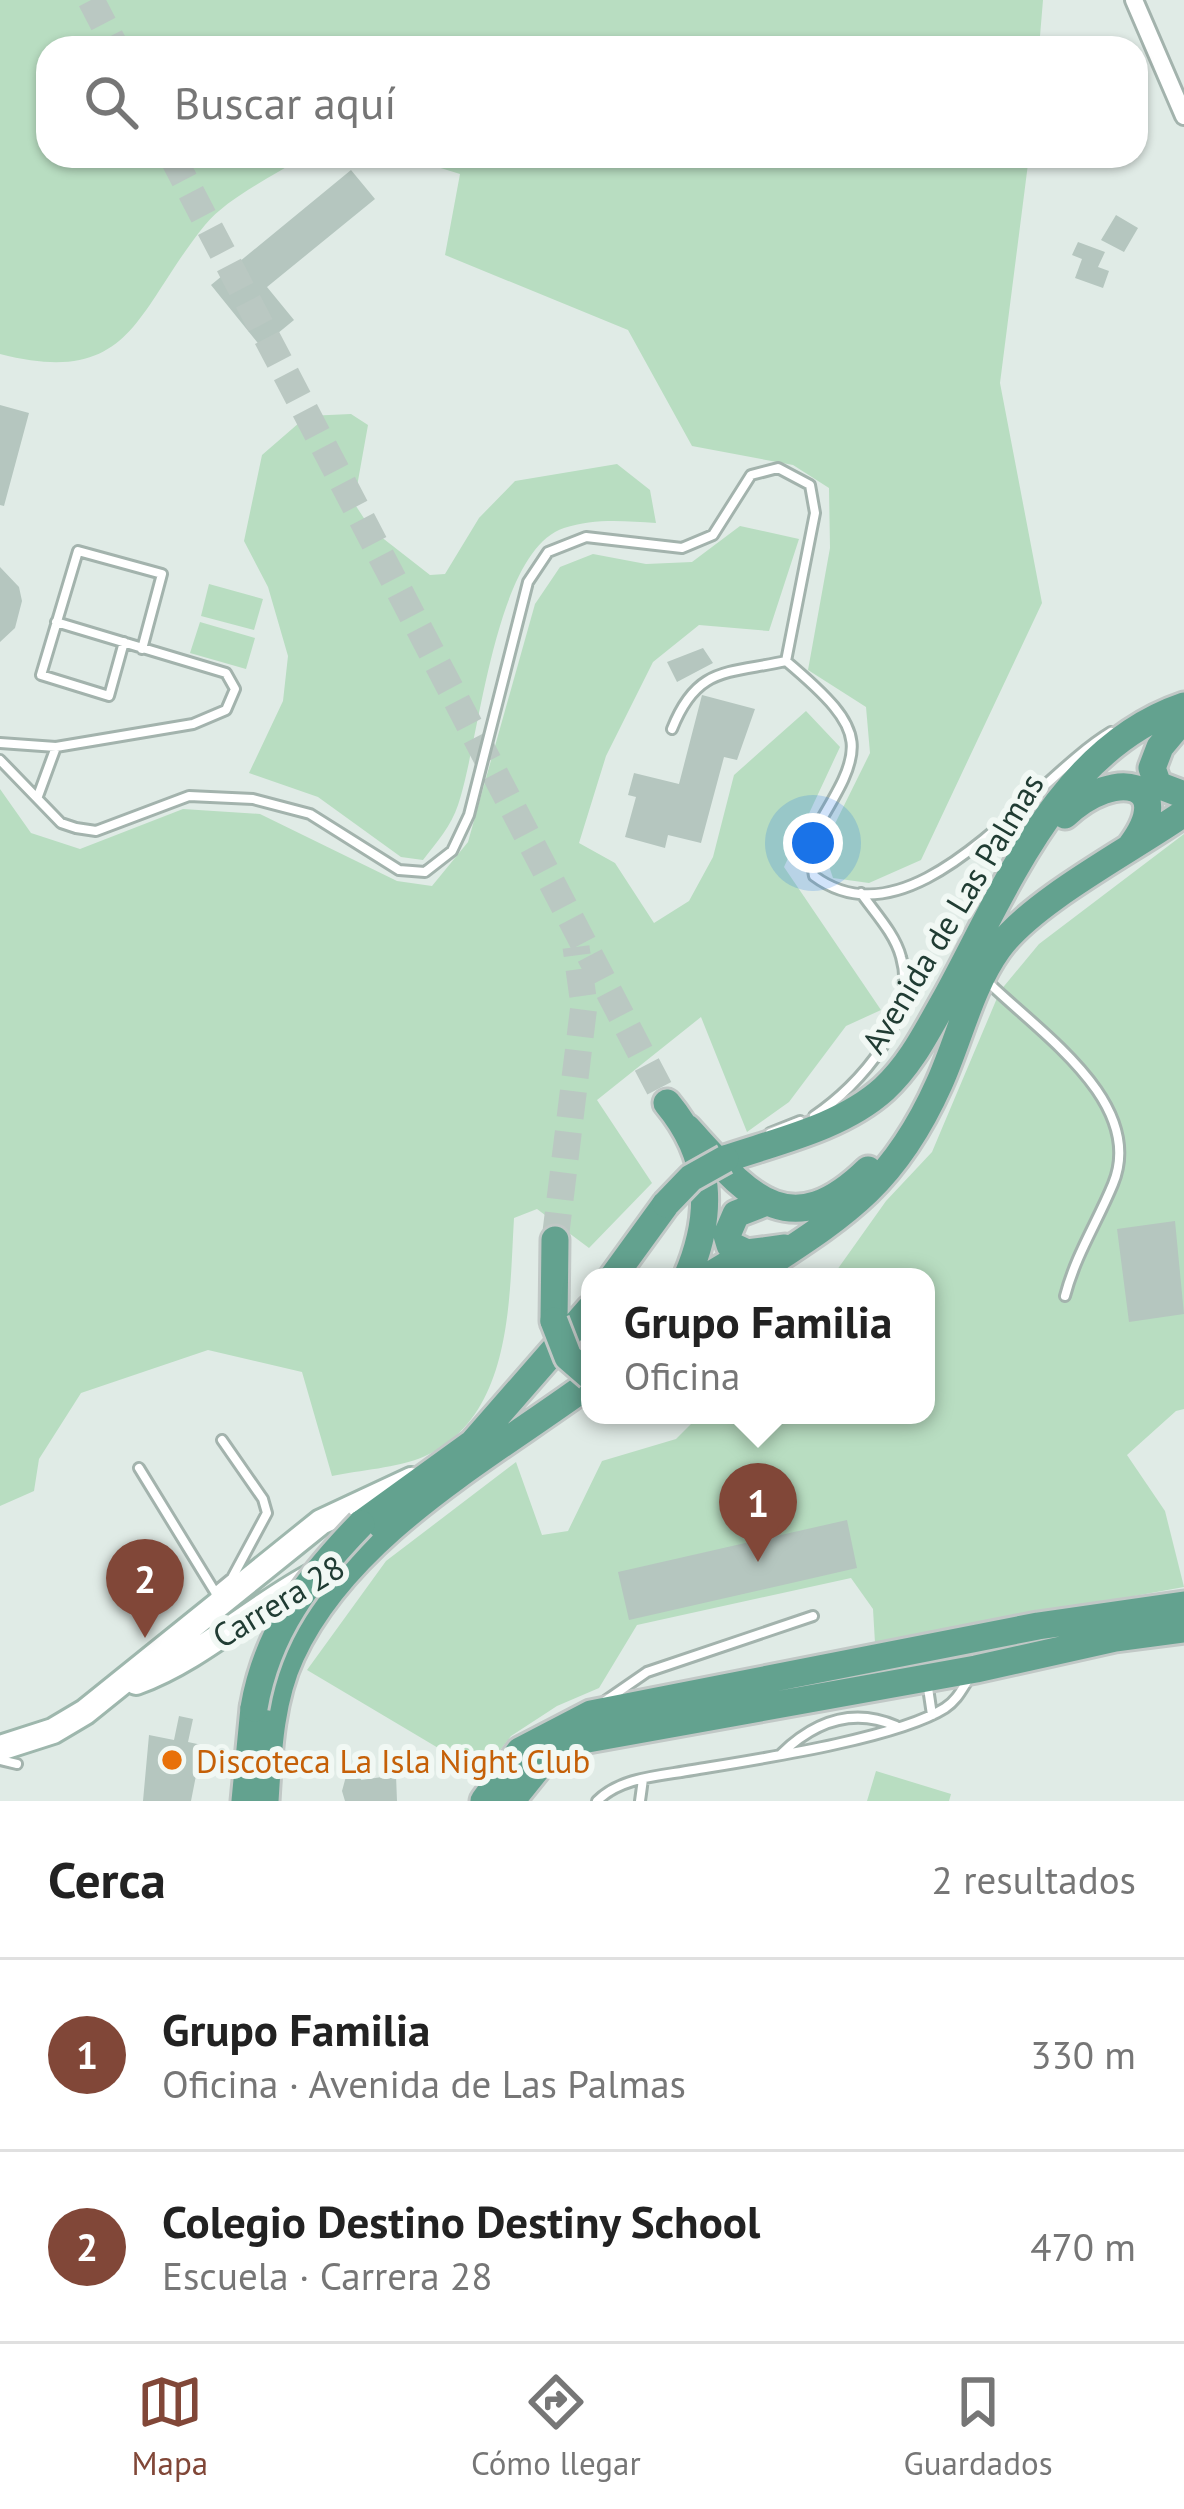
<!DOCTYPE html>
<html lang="es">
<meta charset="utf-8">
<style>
body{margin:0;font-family:"PT Sans",sans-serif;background:#f2f2f2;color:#222}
.you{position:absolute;left:813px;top:843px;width:42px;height:42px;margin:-30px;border:9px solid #fff;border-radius:50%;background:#1a73e8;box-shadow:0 0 0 18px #1a73e833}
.badge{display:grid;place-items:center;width:78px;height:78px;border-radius:50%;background:#814738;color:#fff;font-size:39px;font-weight:700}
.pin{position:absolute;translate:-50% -99px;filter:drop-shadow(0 3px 6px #0008)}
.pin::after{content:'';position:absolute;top:63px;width:42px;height:36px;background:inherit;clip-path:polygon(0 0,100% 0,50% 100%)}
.popup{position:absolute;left:581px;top:1268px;width:354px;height:156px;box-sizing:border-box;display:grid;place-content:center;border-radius:24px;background:#fff;filter:drop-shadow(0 3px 9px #0005);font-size:39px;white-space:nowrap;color:#767676}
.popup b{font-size:45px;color:#222}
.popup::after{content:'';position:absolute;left:50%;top:100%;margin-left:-24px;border:24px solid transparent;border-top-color:#fff}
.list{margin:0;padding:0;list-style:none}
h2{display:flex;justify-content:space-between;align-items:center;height:156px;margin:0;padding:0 48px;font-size:51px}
h2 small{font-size:39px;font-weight:400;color:#767676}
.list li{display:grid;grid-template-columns:78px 1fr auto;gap:36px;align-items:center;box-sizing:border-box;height:192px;padding:0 48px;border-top:3px solid #e0e0e0}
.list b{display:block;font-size:45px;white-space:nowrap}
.list p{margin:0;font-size:39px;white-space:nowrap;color:#767676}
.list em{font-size:39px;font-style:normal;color:#767676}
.icon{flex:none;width:66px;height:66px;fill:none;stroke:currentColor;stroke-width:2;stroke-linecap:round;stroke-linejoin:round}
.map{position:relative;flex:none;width:1184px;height:1801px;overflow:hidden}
.search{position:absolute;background:#fff;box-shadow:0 3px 9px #0004;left:36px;right:36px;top:36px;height:132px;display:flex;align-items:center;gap:30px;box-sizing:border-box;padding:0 42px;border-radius:36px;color:#767676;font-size:45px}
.sheet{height:540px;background:#fff}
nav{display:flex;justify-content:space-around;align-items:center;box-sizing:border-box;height:168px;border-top:3px solid #e0e0e0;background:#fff;font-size:33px;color:#767676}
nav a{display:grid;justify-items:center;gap:6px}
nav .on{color:#814738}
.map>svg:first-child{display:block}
.green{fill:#b8ddc1}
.building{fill:#b5c6bf}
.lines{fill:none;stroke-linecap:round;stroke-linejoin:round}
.primary-tunnel{stroke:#bac8c2;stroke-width:27;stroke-dasharray:27 14;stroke-linecap:butt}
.lane-casing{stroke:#a3b3ad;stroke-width:14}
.street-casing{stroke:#a3b3ad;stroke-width:22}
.secondary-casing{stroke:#9eb7ad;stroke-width:30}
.primary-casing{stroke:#c1c8c6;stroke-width:33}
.lane{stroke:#fff;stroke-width:8}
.street{stroke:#fff;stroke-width:16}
.secondary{stroke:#fff;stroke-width:24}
.primary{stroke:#63a28f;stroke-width:27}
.primary-bridge-casing{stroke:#c1c8c6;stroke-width:33;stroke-linecap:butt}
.primary-bridge{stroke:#63a28f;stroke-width:27}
.food-dot{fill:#e8710a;stroke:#f1f8f4;stroke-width:4.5}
.labels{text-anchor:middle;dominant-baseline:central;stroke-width:12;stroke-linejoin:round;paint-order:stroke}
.street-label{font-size:33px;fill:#203c33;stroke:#f1f8f4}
.food-label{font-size:33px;fill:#c56008;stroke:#f1f8f4;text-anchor:start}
</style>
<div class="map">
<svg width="1184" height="1801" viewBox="0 0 1184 1801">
<rect width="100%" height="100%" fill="#e0ebe6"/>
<path class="green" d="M0 0H1043L1039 48H48V156H304C274 176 228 197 205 225 135 311 133 388 0 354Z
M402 156H1029L1000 383 1042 603 921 860 869 883 833 878 823 848 870 753 866 707 808 670 830 548 829 488 793 465 692 446 628 330 445 255 460 174Z
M351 414 368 425 354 503 371 529 430 575 445 574 479 518 515 481 617 464 650 490 656 523C625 521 594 518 564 528 494 551 480 741 458 805 451 826 437 842 423 860L401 857 318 797 249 773 283 701 288 656 268 587 244 541 262 455 307 416Z
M740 526 799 539 769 631 699 625 653 662 606 756 579 843 615 863 654 923 689 901 713 857 734 775 806 711 840 747 784 867 881 1010 846 1026 789 1102 747 1132 701 1017 597 1100 652 1183 589 1248 537 1209 514 1218C509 1300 513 1418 423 1457 397 1468 360 1470 332 1476L302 1372 208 1350 81 1393 39 1459 34 1491 0 1506V789L31 833 80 849 183 809 260 814 397 881 432 886 468 842 535 604 560 567 593 554 646 564 692 562Z
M209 584 263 599 254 630 201 616Z
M200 622 255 638 246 669 190 653Z
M1184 834V1409L1176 1411 1127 1455 1165 1511 1184 1587 875 1643 873 1609 851 1578 637 1625 599 1688 557 1706 511 1736 482 1774 307 1670 386 1561 516 1462 542 1535 568 1531 602 1461 676 1439 700 1415H926V1277H832L886 1201 932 1152 1000 991 1039 944Z
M876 1771 951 1794 949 1801H867Z"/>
<path class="building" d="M351 170 375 199 267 287 294 320 261 347 211 285Z
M1116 215 1138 228 1124 252 1101 240Z
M1078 242 1105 252 1098 267 1109 271 1103 288 1075 278 1082 259 1072 255Z
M0 405 29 413 4 506 0 505Z
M0 567 19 587 22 601 15 628 0 642Z
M703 648 713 663 677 682 667 662Z
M702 695 755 709 737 760 724 757 701 843 668 835 665 848 625 837 636 797 628 795 634 773 679 784Z
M1175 1221 1184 1314 1129 1322 1117 1229Z
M847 1520 857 1568 629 1620 618 1572Z
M179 1716 193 1719 188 1742 202 1745 191 1801H143L149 1735 174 1740Z
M348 1769 363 1773 361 1780 396 1775 397 1801H345L342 1791Z"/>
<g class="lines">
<path class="primary-tunnel" d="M91 0 116 48
M172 156 667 1103
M555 1240 584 1005 576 947"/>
<defs>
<path id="lane" d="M124 642 109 696 41 675 78 551 162 574 142 649
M672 729C697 666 727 674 786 661
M0 743 56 747 38 796
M56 747 193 724 226 710 235 689 226 673 56 622
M0 760 61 823 76 828 96 831 189 796 253 799 310 814 399 870 425 872 452 851 469 815 528 582 548 552 586 537 682 548 713 535 751 475 778 468 810 485 815 513 786 661C876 737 864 748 808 842L814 876C915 951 1034 777 1111 732
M987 981C1036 1030 1147 1102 1113 1184 1097 1223 1076 1254 1065 1296
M814 1116C860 1085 919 1019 901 957 895 934 875 913 861 893
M770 1133 800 1121
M139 1468 215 1592
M217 1598 215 1592 232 1578 267 1513 263 1499 222 1440
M927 1681 932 1715
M605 1701 647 1672 813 1616
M781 1754C814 1722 852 1707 896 1726
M0 1760 17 1764
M597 1801C621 1777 660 1776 693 1770 753 1760 896 1739 945 1708 956 1701 961 1691 968 1680
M640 1801 643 1779"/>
<path id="street" d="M1134 0 1184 116"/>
<path id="secondary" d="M136 1682C202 1658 254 1606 316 1574
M0 1748 53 1731 85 1712 321 1522 411 1480"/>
<path id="primary" d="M1184 718 1160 747 1152 768 1158 785 1184 795
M1065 815C1116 767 1178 782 1131 846
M667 1103C712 1157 714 1214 687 1277
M687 1128C745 1191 787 1249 868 1170
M725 1159C778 1141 842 1127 884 1089 912 1063 927 1031 946 998 1005 891 1058 749 1184 706
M764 1203 736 1214 727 1235 730 1245 747 1253 785 1248
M613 1277 666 1204
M707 1277 747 1253
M749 1277C840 1217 892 1189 939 1084 959 1040 970 988 998 949 1032 901 1133 849 1184 813
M554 1321 555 1240
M361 1524 473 1443 590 1309
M245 1801 254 1708
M265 1801C268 1753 270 1700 291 1655 347 1534 486 1459 590 1383
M484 1801 520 1751 591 1714 1038 1626 1184 1605
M511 1801 544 1760 582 1740 976 1669 1115 1638 1184 1629"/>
</defs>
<use href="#lane" class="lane-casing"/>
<use href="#street" class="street-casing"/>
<use href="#secondary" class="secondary-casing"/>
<use href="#primary" class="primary-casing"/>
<use href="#lane" class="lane"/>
<use href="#street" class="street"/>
<use href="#secondary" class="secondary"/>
<use href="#primary" class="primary"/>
<defs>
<path id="primary-bridge" d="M666 1204 691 1178 725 1159
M554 1321 568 1357 590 1376
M254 1708C267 1631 308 1579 361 1524"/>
</defs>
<use href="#primary-bridge" class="primary-bridge-casing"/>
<use href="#primary-bridge" class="primary-bridge"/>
</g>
<circle class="food-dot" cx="172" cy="1760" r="12"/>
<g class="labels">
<g class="street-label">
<text transform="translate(952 913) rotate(-59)">Avenida de Las Palmas</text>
<text transform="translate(278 1601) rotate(-31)">Carrera 28</text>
</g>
<g class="food-label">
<text x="196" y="1760">Discoteca La Isla Night Club</text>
</g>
</g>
</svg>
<div class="you"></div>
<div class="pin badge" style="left:758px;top:1562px">1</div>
<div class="popup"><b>Grupo Familia</b>Oficina</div>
<div class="pin badge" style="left:145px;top:1638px">2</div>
<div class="search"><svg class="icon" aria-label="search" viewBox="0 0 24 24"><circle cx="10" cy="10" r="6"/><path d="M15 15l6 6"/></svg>Buscar aquí</div>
</div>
<section class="sheet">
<h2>Cerca<small>2 resultados</small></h2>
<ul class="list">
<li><span class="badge">1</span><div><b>Grupo Familia</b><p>Oficina · Avenida de Las Palmas</p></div><em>330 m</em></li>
<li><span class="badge">2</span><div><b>Colegio Destino Destiny School</b><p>Escuela · Carrera 28</p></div><em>470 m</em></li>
</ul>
</section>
<nav>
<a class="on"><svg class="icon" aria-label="map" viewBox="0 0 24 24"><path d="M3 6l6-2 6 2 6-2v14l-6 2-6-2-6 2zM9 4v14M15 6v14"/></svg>Mapa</a>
<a><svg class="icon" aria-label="directions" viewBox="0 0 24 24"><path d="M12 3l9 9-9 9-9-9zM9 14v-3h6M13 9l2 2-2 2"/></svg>Cómo llegar</a>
<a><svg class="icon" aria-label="saved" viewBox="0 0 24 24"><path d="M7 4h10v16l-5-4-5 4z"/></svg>Guardados</a>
</nav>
